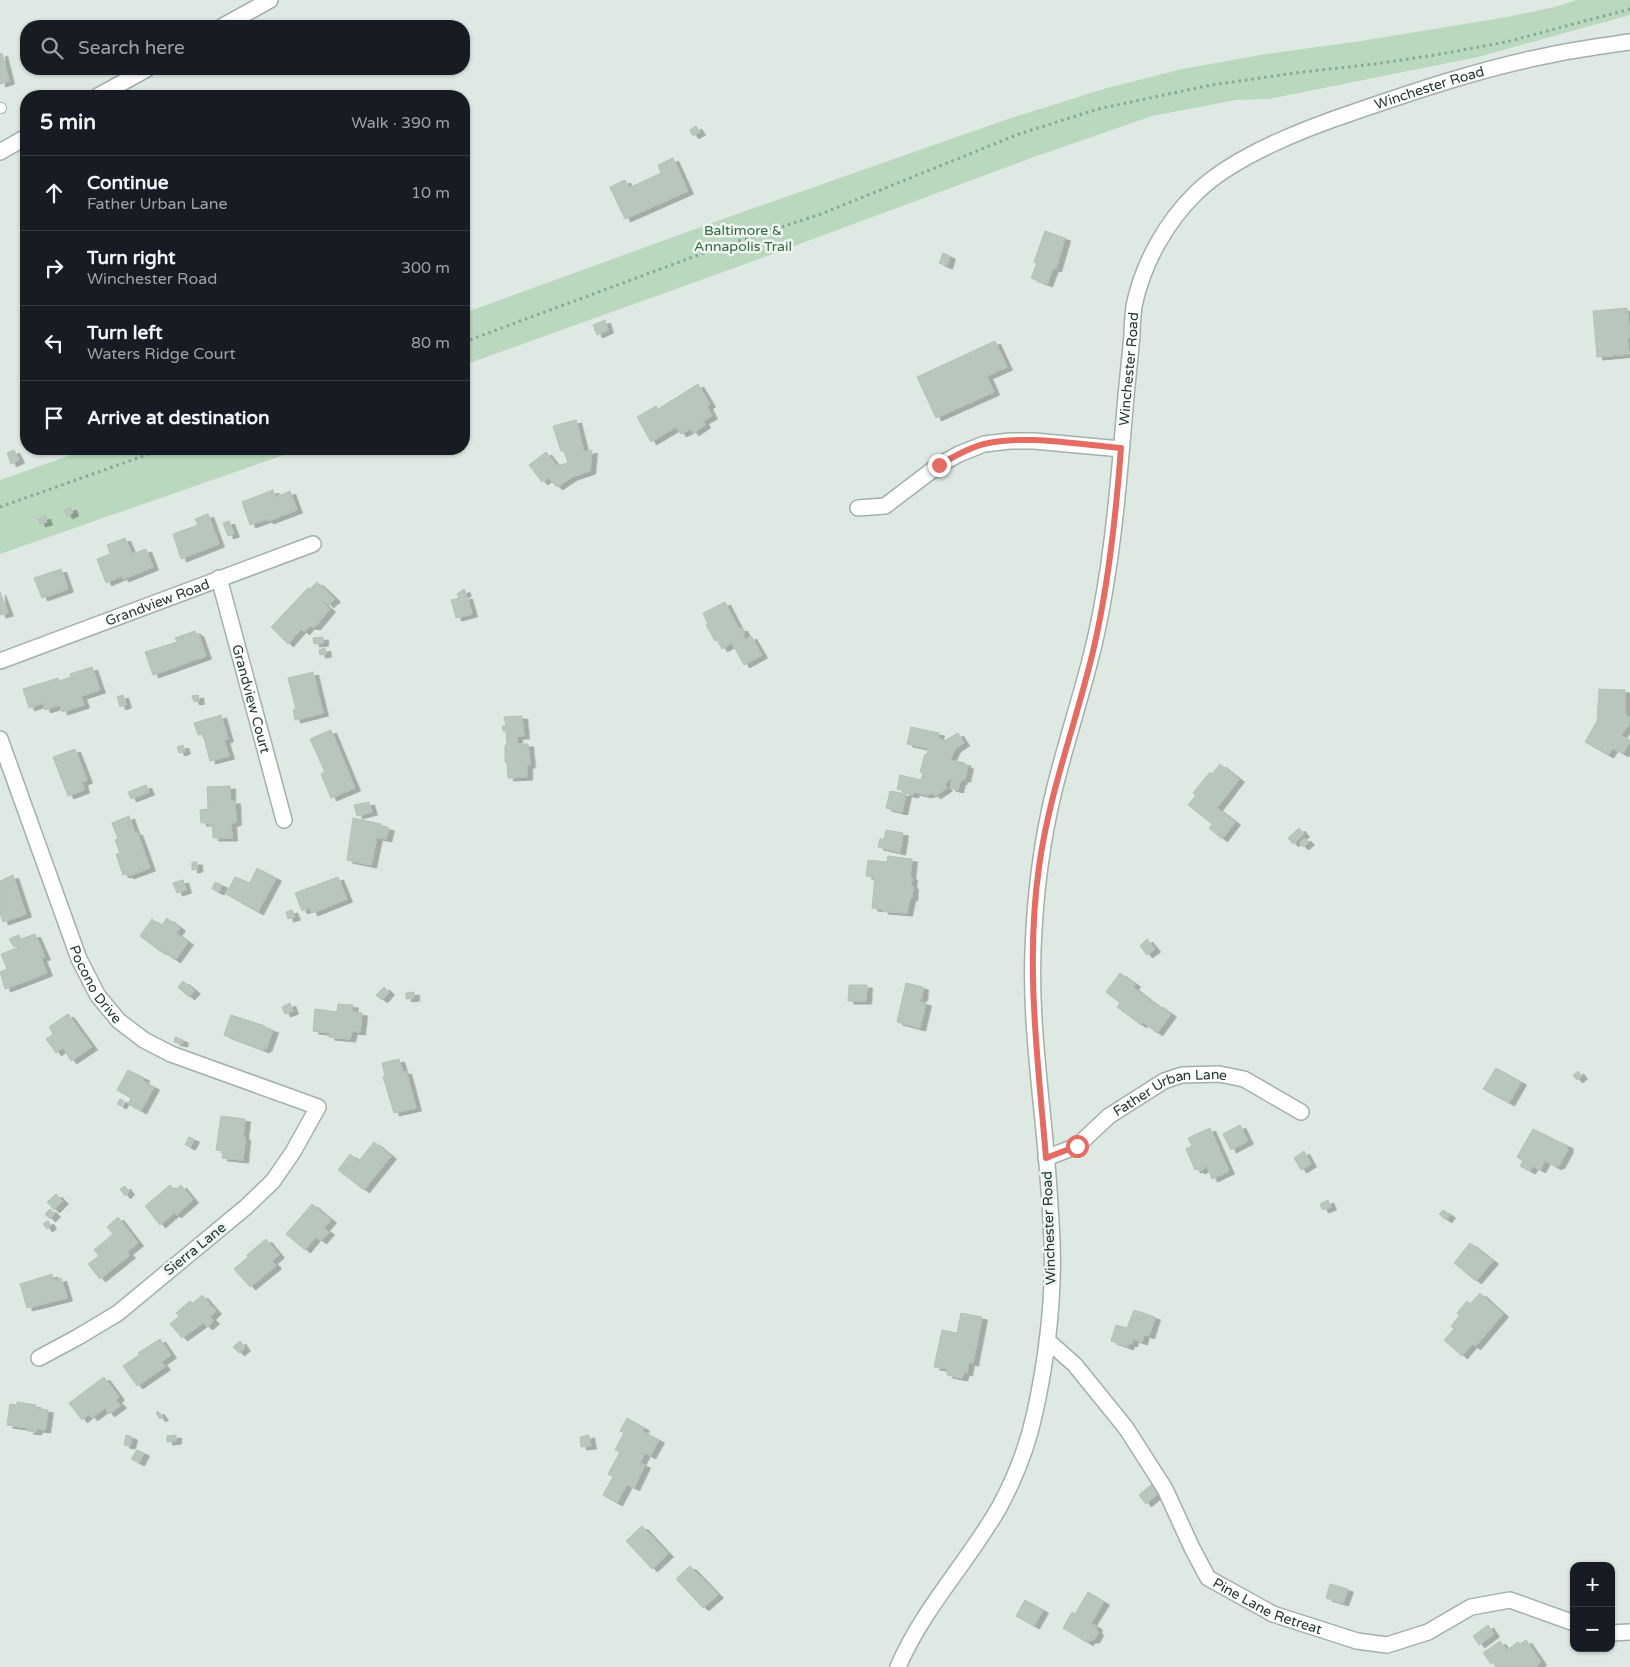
<!DOCTYPE html>
<meta charset="utf-8">
<style>
body{margin:0;font-family:"Varela Round",sans-serif;background:#242831;color:#f1f3f6}
.controls{position:absolute;right:15px;bottom:15px;display:grid;overflow:hidden;border-radius:10px;box-shadow:0 1px 4px #0004}
.controls button{width:45px;height:45px;display:grid;place-items:center;padding:0;border:0;border-bottom:1px solid #363941;background:#171b24;color:#f1f3f6;font:25px sans-serif}
.stop{position:absolute;width:15px;height:15px;margin:-11px;border:4px solid #e46c63;border-radius:50%;background:#fff}
.stop.end{background:#e46c63;border-color:#fff;box-shadow:0 1px 5px #0008}
.list{margin:0;padding:0;list-style:none}
h2{display:flex;justify-content:space-between;align-items:center;height:65px;margin:0;padding:0 20px;font-size:21px}
h2 small{font-size:16px;font-weight:400;color:#9ea1a6}
.list li{display:grid;grid-template-columns:32px 1fr auto;gap:15px;align-items:center;box-sizing:border-box;height:75px;padding:0 20px;border-top:1px solid #363941}
.list b{display:block;font-size:19px;white-space:nowrap}
.list p{margin:0;font-size:16px;white-space:nowrap;color:#9ea1a6}
.list em{font-size:16px;font-style:normal;color:#9ea1a6}
.icon{flex:none;width:28px;height:28px;fill:none;stroke:currentColor;stroke-width:2;stroke-linecap:round;stroke-linejoin:round}
.map{position:relative;flex:none;width:1630px;height:1667px;overflow:hidden}
.search{position:absolute;background:#171b24;box-shadow:0 1px 4px #0004;left:20px;top:20px;width:450px;height:55px;display:flex;align-items:center;gap:12px;box-sizing:border-box;padding:0 18px;border-radius:20px;color:#9ea1a6;font-size:19px}
.panel{position:absolute;background:#171b24;box-shadow:0 1px 4px #0004;left:20px;top:90px;width:450px;height:365px;border-radius:20px}
.map>svg:first-child{display:block}
.green{fill:#bad8bd}
.building{fill:#b8c6be;stroke:#b2c2b9;filter:url(#shadow)}
.lines{fill:none;stroke-linecap:round;stroke-linejoin:round}
.service-casing{stroke:#a3b0a9;stroke-width:12}
.minor-casing{stroke:#a3b0a9;stroke-width:18}
.tertiary-casing{stroke:#a3b0a9;stroke-width:18}
.path{stroke:#83a997;stroke-width:3;stroke-dasharray:2.5 4;stroke-linecap:butt}
.service{stroke:#fff;stroke-width:10}
.minor{stroke:#fff;stroke-width:15}
.tertiary{stroke:#fff;stroke-width:15}
.route{stroke:#e46c63;stroke-width:6}
.labels{text-anchor:middle;dominant-baseline:central;stroke-width:5;stroke-linejoin:round;paint-order:stroke}
.street-label{font-size:14px;fill:#22372e;stroke:#eff6f1}
.park-label{font-size:14px;fill:#306a3d;stroke:#eff6f1}
</style>
<div class="map">
<svg width="1630" height="1667" viewBox="0 0 1630 1667">
<defs>
<filter id="shadow"><feDropShadow dx="5.5" dy="3" stdDeviation="0" flood-color="#0004"/></filter>
</defs>
<rect width="100%" height="100%" fill="#dfe9e3"/>
<path class="green" d="M1577 0H1630V15L1478 57 1269 99 1236 100 1152 116 1034 157 751 262 464 365V313L734 215 1008 119 1107 88 1182 69 1266 54 1361 41 1507 17 1555 7Z
M88 449H301L0 554V480Z"/>
<path class="building" d="M2 53 9 81 0 84V54Z
M696 126 700 132 693 136 690 130Z
M673 158 688 191 625 219 610 187 625 180 629 188 661 173 658 165Z
M1045 231 1065 238 1056 269 1053 268 1047 284 1031 278 1037 263 1034 262Z
M943 253 950 256 947 266 939 263Z
M1627 308 1630 338H1627L1629 354 1597 357 1593 311Z
M605 320 608 330 597 335 593 325Z
M995 341 1007 367 987 376 994 392 936 418 917 377Z
M698 384 710 404 707 406 712 416 703 421 705 425 693 433 691 429 681 434 676 427 651 442 637 417 656 406 658 409Z
M576 420 584 452 592 450 590 471 572 477 557 487 548 478 542 482 529 465 546 452 557 466 568 463 564 451H561L553 426Z
M14 450 19 460 11 464 7 453Z
M273 490 276 497 290 491 297 510 268 521 267 519 250 525 242 502Z
M71 507 73 513 67 516 64 510Z
M208 514 219 544 181 559 173 534 198 525 195 519Z
M45 516 47 522 40 524 38 519Z
M229 521 234 534 228 536 223 523Z
M125 538 132 554 146 549 153 567 123 579 122 576 106 583 97 559 110 554 107 545Z
M61 569 68 589 42 598 34 578Z
M317 582 335 599 328 605 325 601 323 603 330 609 315 627 309 626 304 632 301 629 288 644 271 627 308 588 310 589Z
M464 589 466 593 459 598 457 594Z
M0 592 8 613 0 615Z
M467 596 472 614 456 618 451 600Z
M725 602 739 629 742 628 745 634 743 636 745 640 751 636 762 655 744 665 732 643 722 649 717 640 715 641 706 625 708 624 703 613Z
M195 631 196 634 198 633 206 656 153 675 145 652 177 642 175 638Z
M323 637V643L314 644 313 638Z
M325 648 326 654 320 655 319 650Z
M92 667 100 690 81 696 84 705 62 712 60 705 45 710 43 703 29 708 23 689 58 678 59 681 71 677 70 674Z
M313 672 323 713 295 720 293 710 296 709 288 678Z
M1599 689 1625 690V713L1629 717V725L1621 735 1630 741 1623 754 1613 748 1608 755 1585 742 1597 721Z
M123 695 126 705 120 707 117 697Z
M198 695 199 701 194 702 192 696Z
M221 715 228 739 224 740 229 756 210 761 203 734 198 735 194 723Z
M519 716H522L524 736H517V744H528L530 765H527V777L508 778 507 763 505 762V745H507L506 731H503L502 726H506L504 717Z
M911 727 939 733 938 737 944 741 958 733 964 743 955 749 950 760 965 763V765L968 766 965 779H962L961 782 960 781 958 790 950 788 952 780 949 779 945 785 947 788 935 796 933 793 926 795 914 792 913 795 904 793 905 791 897 789 900 775 921 780 923 773 920 772 925 754 927 755 928 748 907 744Z
M331 730 355 788 331 798 321 774 325 772 310 739Z
M183 745 185 751 179 753 177 747Z
M75 749 87 780 82 782 84 790 68 796 53 757Z
M1220 764 1239 779 1217 808 1235 822 1222 839 1209 828 1212 824 1188 805 1196 795 1193 793 1210 772 1212 774Z
M146 785 149 792 131 799 128 792Z
M230 786V801H235L236 822 231 824 232 838H213L212 825H209V823H201L200 810 208 809 207 787Z
M890 791 906 794 902 812 886 808Z
M369 802 372 812 357 816 354 805Z
M129 816 135 833 137 832 150 868 128 876 127 874 123 875 116 854 120 853 115 840 118 839 112 823Z
M353 818 381 824V826L389 828 386 839 377 837 371 865 347 860Z
M1299 828 1304 834 1293 844 1288 838Z
M886 830 903 833 900 852 878 847 880 839H884Z
M1305 838 1309 842 1303 847 1299 843Z
M888 856 912 859 910 877H912L911 886H913L912 898H910L907 913 883 911V909L872 908 875 877 866 876 868 860 887 862Z
M192 862H197V869L192 870Z
M257 868 276 878 258 912 226 894 235 877 250 883Z
M13 875 26 914 3 922 0 913V881Z
M338 877 347 899 312 913 310 908 302 911 295 893Z
M183 880 186 890 177 893 173 883Z
M215 882 222 885 219 892 212 889Z
M292 910 295 917 288 919 286 912Z
M167 918 180 928 176 933 188 942 175 960 163 951 161 952 140 936 152 919 161 926Z
M35 934 45 957 41 958 47 973 5 989 0 972 7 969 1 954 19 947 18 945 14 947 9 939 19 935 21 939Z
M1147 939 1155 949 1147 955 1140 946Z
M1120 973 1135 984 1133 987 1156 1005 1157 1004 1171 1014 1157 1033 1143 1022 1141 1025 1117 1007 1120 1003 1106 992Z
M183 981 195 991 189 997 178 987Z
M906 983 923 987 922 997 919 1001 926 1003 920 1028 897 1022Z
M849 985H867L866 1001H848Z
M384 987 389 992 382 1000 376 995Z
M414 992V998L406 999V993Z
M290 1003 293 1011 285 1014 282 1007Z
M338 1004 353 1005 352 1012 362 1013 360 1032 352 1031 350 1039 329 1037 330 1033 313 1031 315 1009 337 1012Z
M68 1014 92 1047 71 1061 63 1048 56 1053 46 1039 53 1034 49 1027Z
M231 1015 265 1026 264 1027 273 1030 266 1049 265 1048 264 1050 224 1035Z
M175 1037 183 1040 182 1044 174 1042Z
M399 1059 403 1072 406 1071 416 1108 394 1113 383 1077 385 1076 382 1063Z
M1496 1068 1521 1082 1509 1103 1483 1089Z
M128 1070 144 1078 143 1081 154 1087 141 1111 128 1104 131 1098 117 1090Z
M1578 1071 1582 1076 1577 1080 1573 1075Z
M120 1099 124 1101 121 1106 117 1104Z
M221 1116 245 1119 243 1137H245V1141L243 1160 222 1158 223 1151 216 1150Z
M1240 1125 1248 1141 1231 1150 1223 1134Z
M1210 1128 1229 1171 1212 1179 1207 1167 1199 1171 1198 1169 1195 1170 1186 1149 1192 1146 1188 1138Z
M1533 1129 1568 1146 1567 1148 1568 1149 1559 1166 1557 1165 1556 1167 1545 1161 1540 1170 1533 1166 1530 1171 1520 1166 1523 1161 1517 1157Z
M189 1137 194 1139 190 1147 185 1145Z
M374 1142 391 1156 364 1190 338 1170 350 1154 359 1161Z
M1304 1151 1311 1164 1301 1170 1294 1158Z
M170 1185 175 1190 181 1185 193 1200 176 1215 174 1213 160 1225 145 1206Z
M125 1186 129 1192 125 1196 120 1189Z
M56 1194 63 1201 54 1210 47 1202Z
M1328 1200 1331 1207 1323 1210 1320 1204Z
M312 1204 331 1220 324 1228 329 1232 321 1241 316 1237 305 1250 286 1234Z
M50 1209 55 1214 50 1219 45 1214Z
M1443 1210 1450 1215 1446 1220 1439 1214Z
M118 1217 138 1243 127 1252 130 1255 100 1279 88 1264 99 1256 94 1250 113 1234 107 1227Z
M48 1221 51 1226 47 1229 43 1224Z
M266 1239 279 1255 272 1261 276 1266 250 1287 234 1269 248 1257 247 1255Z
M1470 1243 1493 1261 1476 1281 1454 1263Z
M52 1274 54 1281 61 1278 67 1298 27 1308 20 1284Z
M1480 1293 1503 1314 1475 1347 1472 1344 1462 1356 1444 1340 1454 1329 1451 1326 1460 1315 1457 1313 1467 1301 1470 1304Z
M202 1295 216 1311 210 1317 214 1321 207 1327 203 1323 182 1338 170 1324 179 1316 176 1313 190 1301 193 1303Z
M1134 1310 1155 1317 1149 1336 1144 1334 1142 1342 1133 1339 1132 1344 1129 1343 1128 1347 1111 1341 1116 1325 1127 1328Z
M961 1313 982 1317 973 1363 969 1362 967 1373 964 1372 962 1378 947 1375 948 1369 934 1367 942 1330 957 1333Z
M160 1339 171 1355 161 1362 165 1367 137 1386 123 1366 139 1355 138 1353Z
M240 1341 245 1348 239 1353 233 1347Z
M104 1377 119 1397 116 1400 121 1405 109 1414 105 1408 92 1418 89 1414 82 1420 69 1403Z
M17 1402 36 1405V1408L48 1410 45 1430 37 1429 36 1432 28 1431V1428L7 1425 10 1404 17 1405Z
M158 1411 163 1417 160 1419 156 1413Z
M627 1418 644 1428 642 1431 659 1440 650 1456 645 1453 640 1463 645 1465 634 1488 627 1484 617 1503 603 1495 613 1477 608 1474 620 1452 615 1450 624 1433 620 1431Z
M126 1435 132 1437 130 1446 124 1445Z
M176 1435V1441L167 1442V1436Z
M589 1435 591 1446 581 1447 580 1437Z
M137 1450 144 1453 139 1463 131 1459Z
M1152 1484 1160 1492 1146 1504 1139 1495Z
M642 1526 668 1554 652 1569 626 1541Z
M690 1566 718 1595 703 1608 677 1580V1578Z
M1330 1584 1348 1589 1343 1603 1326 1598Z
M1088 1592 1104 1602 1091 1623 1097 1627 1096 1629 1098 1633 1094 1640H1089L1088 1643 1063 1628 1072 1612 1075 1614Z
M1025 1600 1043 1610 1034 1626 1016 1616Z
M1488 1625 1494 1634 1479 1645 1473 1636Z
M1526 1640 1541 1662 1535 1667H1497L1493 1661 1491 1664 1483 1653 1500 1641 1507 1650 1518 1642 1520 1644Z"/>
<g class="lines">
<defs>
<path id="service" d="M0 108H1"/>
<g id="minor">
<path d="M223 26 270 0"/>
<path d="M98 96 147 69"/>
<path d="M0 152 26 137"/>
<path d="M858 508 885 506 939 465 959 454 984 444 1010 441H1034L1121 449"/>
<path id="s1" d="M219 578 284 820"/>
<path id="s2" d="M0 661 313 544"/>
<path id="s3" d="M0 739 79 959 98 996 119 1021 144 1040 171 1054 318 1107 293 1152 273 1181 246 1207 118 1313 78 1337 39 1358"/>
<path id="s4" d="M1046 1158 1077 1146 1109 1116 1164 1081 1182 1075 1219 1074 1244 1079 1301 1112"/>
<path id="s5" d="M1047 1340 1075 1365 1126 1428 1165 1489 1192 1548 1208 1578 1273 1614 1357 1641 1387 1645 1428 1632 1471 1607 1510 1600 1574 1623"/>
<path d="M1611 1633 1630 1632"/>
</g>
<g id="tertiary">
<path id="s6" d="M898 1667C923 1608 969 1561 1000 1506 1016 1476 1028 1445 1035 1412 1047 1357 1054 1298 1052 1242 1050 1195 1046 1148 1041 1101 1036 1051 1031 1001 1033 950 1035 896 1041 844 1054 791 1069 729 1091 669 1102 606 1115 536 1120 466 1126 396 1128 376 1130 356 1132 336 1132 326 1133 315 1134 306 1143 263 1166 222 1197 192 1235 155 1306 128 1357 111 1421 89 1484 68 1550 55 1577 49 1604 46 1630 42"/>
</g>
</defs>
<use href="#service" class="service-casing"/>
<use href="#minor" class="minor-casing"/>
<use href="#tertiary" class="tertiary-casing"/>
<path class="path" d="M464 342 717 248 821 214 1019 134 1098 109 1211 85 1302 72 1375 64 1441 54 1506 42 1630 9
M0 507 163 449"/>
<use href="#service" class="service"/>
<use href="#minor" class="minor"/>
<use href="#tertiary" class="tertiary"/>
</g>
<g class="lines">
<path class="route" d="M939 465C953 457 968 448 984 444 1023 434 1081 445 1121 448 1116 515 1109 582 1094 647 1077 721 1049 792 1039 867 1025 964 1038 1061 1046 1158L1077 1146"/>
</g>
<g class="labels">
<g class="street-label">
<text stroke="none"><textPath href="#s6" startOffset="1798">Winchester Road</textPath></text>
<text stroke="none"><textPath href="#s6" startOffset="1346">Winchester Road</textPath></text>
<text stroke="none"><textPath href="#s2" startOffset="168">Grandview Road</textPath></text>
<text stroke="none"><textPath href="#s1" startOffset="125">Grandview Court</textPath></text>
<text stroke="none"><textPath href="#s3" startOffset="264">Pocono Drive</textPath></text>
<text stroke="none"><textPath href="#s4" startOffset="145">Father Urban Lane</textPath></text>
<text transform="translate(1049 1228) rotate(-92)">Winchester Road</text>
<text transform="translate(195 1249) rotate(-39)">Sierra Lane</text>
<text stroke="none"><textPath href="#s5" startOffset="356">Pine Lane Retreat</textPath></text>
</g>
<g class="park-label">
<text x="743" y="230">Baltimore &amp;<tspan x="743" dy="16">Annapolis Trail</tspan></text>
</g>
</g>
</svg>
<div class="controls">
<button>+</button>
<button>−</button>
</div>
<div class="stop" style="left:1077px;top:1146px"></div>
<div class="stop end" style="left:939px;top:465px"></div>
<div class="search"><svg class="icon" aria-label="search" viewBox="0 0 24 24"><circle cx="10" cy="10" r="6"/><path d="M15 15l6 6"/></svg>Search here</div>
<section class="panel">
<h2>5 min<small>Walk · 390 m</small></h2>
<ul class="list">
<li><svg class="icon" aria-label="ahead" viewBox="0 0 24 24"><path d="M12 20V5M6 11l6-6 6 6"/></svg><div><b>Continue</b><p>Father Urban Lane</p></div><em>10 m</em></li>
<li><svg class="icon" aria-label="right" viewBox="0 0 24 24"><path d="M7 20v-9h11M14 6l5 5-5 5"/></svg><div><b>Turn right</b><p>Winchester Road</p></div><em>300 m</em></li>
<li><svg class="icon" aria-label="left" viewBox="0 0 24 24"><path d="M17 20v-9H6M10 6l-5 5 5 5"/></svg><div><b>Turn left</b><p>Waters Ridge Court</p></div><em>80 m</em></li>
<li><svg class="icon" aria-label="arrive" viewBox="0 0 24 24"><path d="M6 21V4h12l-3 4 3 4H6"/></svg><div><b>Arrive at destination</b></div></li>
</ul>
</section>
</div>
